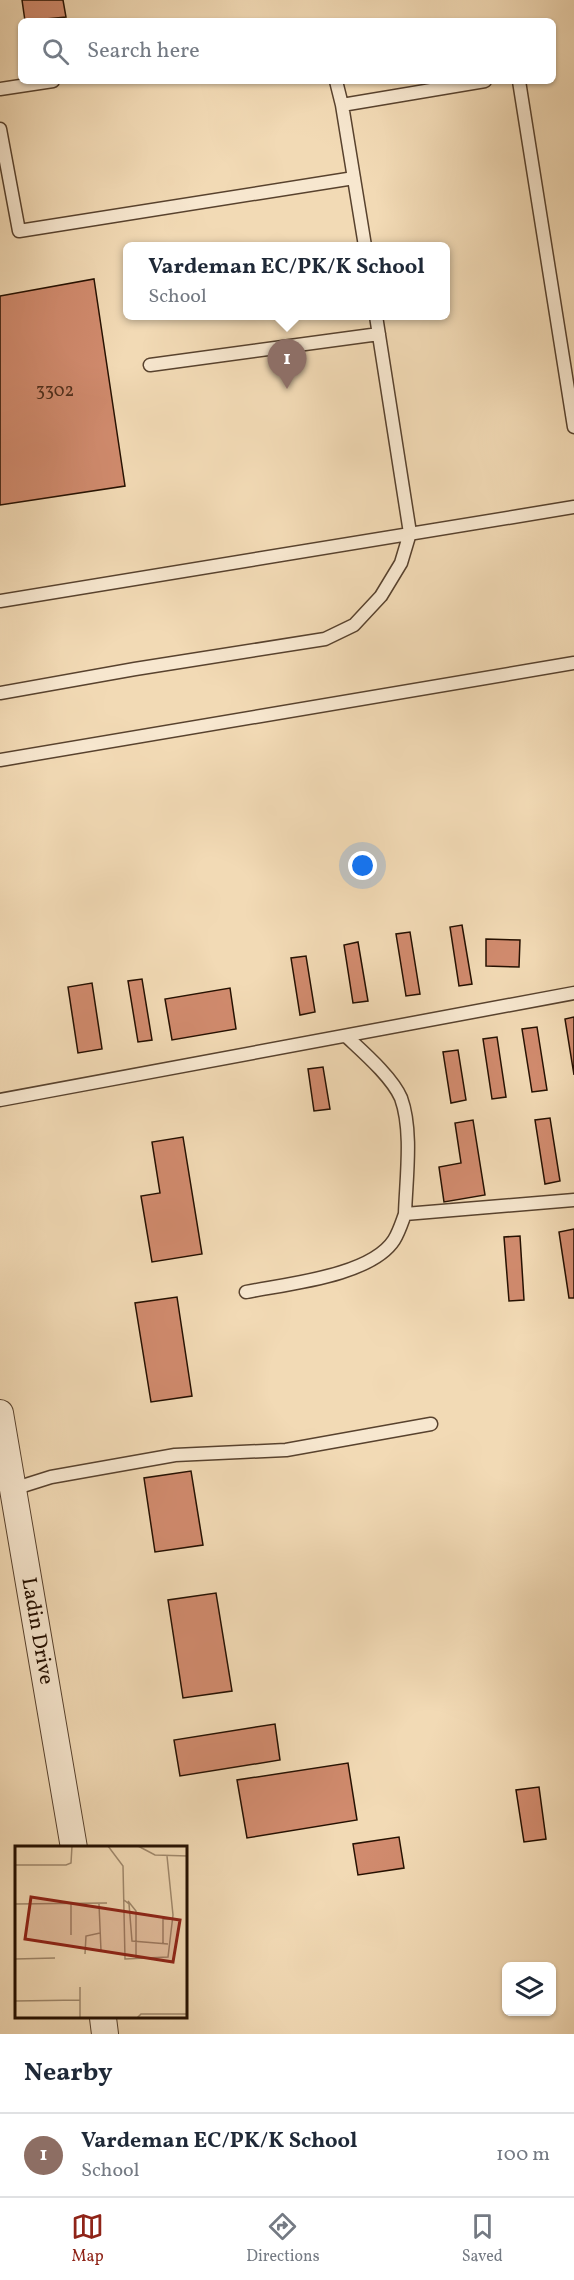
<!DOCTYPE html>
<style>
body{margin:0;font-family:Vollkorn,serif;background:#f6f6f7;color:#1f2937}
.controls{position:absolute;right:18px;bottom:18px;display:grid;overflow:hidden;border-radius:9px;box-shadow:0 2px 4px #0004}
.controls button{width:54px;height:54px;display:grid;place-items:center;padding:0;border:0;border-bottom:2px solid #e0e1e3;background:#fff;color:#1f2937;font:30px sans-serif}
.you{position:absolute;left:363px;top:866px;width:21px;height:21px;margin:-15px;border:4px solid #fff;border-radius:50%;background:#1a73e8;box-shadow:0 0 0 9px #1a73e833}
.badge{display:grid;place-items:center;width:39px;height:39px;border-radius:50%;background:#8f2418;color:#fff;font-size:20px;font-weight:700}
.pin{position:absolute;translate:-50% -50px;filter:drop-shadow(0 2px 3px #0008)}
.pin::after{content:'';position:absolute;top:32px;width:21px;height:18px;background:inherit;clip-path:polygon(0 0,100% 0,50% 100%)}
.popup{position:absolute;left:123px;top:242px;width:327px;height:78px;box-sizing:border-box;display:grid;place-content:center;border-radius:9px;background:#fff;filter:drop-shadow(0 2px 4px #0005);font-size:20px;white-space:nowrap;color:#747a83}
.popup b{font-size:22px;color:#1f2937}
.popup::after{content:'';position:absolute;left:50%;top:100%;margin-left:-12px;border:12px solid transparent;border-top-color:#fff}
.list{margin:0;padding:0;list-style:none}
h2{display:flex;justify-content:space-between;align-items:center;height:78px;margin:0;padding:0 24px;font-size:26px}
h2 small{font-size:20px;font-weight:400;color:#747a83}
.list li{display:grid;grid-template-columns:39px 1fr auto;gap:18px;align-items:center;box-sizing:border-box;height:84px;padding:0 24px;border-top:2px solid #e0e1e3}
.list b{display:block;font-size:22px;white-space:nowrap}
.list p{margin:0;font-size:20px;white-space:nowrap;color:#747a83}
.list em{font-size:20px;font-style:normal;color:#747a83}
.icon{flex:none;width:33px;height:33px;fill:none;stroke:currentColor;stroke-width:2;stroke-linecap:round;stroke-linejoin:round}
.map{position:relative;flex:none;width:574px;height:2034px;overflow:hidden}
.search{position:absolute;background:#fff;box-shadow:0 2px 4px #0004;left:18px;right:18px;top:18px;height:66px;display:flex;align-items:center;gap:15px;box-sizing:border-box;padding:0 21px;border-radius:9px;color:#747a83;font-size:22px}
.sheet{height:162px;background:#fff}
nav{display:flex;justify-content:space-around;align-items:center;box-sizing:border-box;height:84px;border-top:2px solid #e0e1e3;background:#fff;font-size:16px;color:#747a83}
nav a{display:grid;justify-items:center;gap:3px}
nav .on{color:#8f2418}
.map>svg:first-child{display:block}
.building{fill:#d18b6e;stroke:#251001;stroke-width:1.5}
.lines{fill:none;stroke-linecap:round;stroke-linejoin:round}
.service-casing{stroke:#58422e;stroke-width:15}
.minor-casing{stroke:#58422e;stroke-width:28}
.service{stroke:#f7e7cf;stroke-width:12}
.minor{stroke:#f7e7cf;stroke-width:26}
.labels{text-anchor:middle;dominant-baseline:central;stroke-width:4.5;stroke-linejoin:round;paint-order:stroke}
.number-label{font-size:18px;fill:#502f1c}
.street-label{font-size:21px;fill:#251001;stroke:#f7e7cf}
.inset-road{fill:none;stroke:#a0896d;stroke-width:1.5}
.view{fill:#8f2418;fill-opacity:0.15;stroke:#8f2418;stroke-width:3}
.inset-edge{fill:none;stroke:#251001;stroke-width:3}
</style>
<div class="map">
<svg width="574" height="2034" viewBox="0 0 574 2034">
<rect width="100%" height="100%" fill="#f2dab5"/>
<filter id="stains"><feTurbulence type="fractalNoise" baseFrequency=".00333" numOctaves="4"/><feColorMatrix values="0 0 0 0 .2 0 0 0 0 .09 0 0 0 0 .02 0 0 0 .5 -.17"/></filter>
<radialGradient id="worn" r=".72"><stop offset=".6" stop-color="#630" stop-opacity="0"/><stop offset="1" stop-color="#630" stop-opacity=".3"/></radialGradient>
<path class="building" d="M22 0H63L66 17 25 21Z
M94 279 125 486 0 505V296Z
M462 925 472 984 459 986 450 927Z
M410 932 420 994 406 996 396 934Z
M486 939 520 940 519 967 486 966Z
M358 942 368 1001 353 1003 344 945Z
M306 956 315 1012 300 1015 291 958Z
M142 979 152 1040 138 1042 128 981Z
M92 983 102 1049 78 1053 68 987Z
M230 988 236 1029 172 1040 165 999Z
M574 1017V1075L565 1019Z
M537 1027 547 1090 532 1092 522 1029Z
M497 1037 506 1097 492 1099 483 1039Z
M458 1050 466 1100 451 1103 443 1052Z
M323 1067 330 1109 314 1111 308 1069Z
M550 1118 560 1181 545 1184 535 1120Z
M473 1120 485 1195 444 1202 439 1167 461 1163 455 1123Z
M183 1137 202 1254 152 1262 141 1196 160 1193 152 1142Z
M574 1229V1298H569L559 1232Z
M520 1236 524 1300 509 1301 504 1237Z
M177 1297 192 1396 151 1402 135 1303Z
M191 1471 203 1545 155 1552 144 1478Z
M216 1593 232 1691 183 1698 168 1600Z
M275 1724 280 1760 180 1776 174 1740Z
M348 1763 357 1820 247 1838 237 1780Z
M539 1787 546 1839 524 1842 516 1790Z
M399 1837 404 1868 358 1875 353 1844Z"/>
<g class="lines">
<defs>
<path id="service" d="M336 81 342 105 485 81
M519 81 574 427
M0 89 53 81
M342 105 365 246
M0 129 19 231 354 178
M150 365 379 334
M0 601 574 507
M0 693 135 669 325 639 354 625 381 596 401 563 410 533 376 316
M0 760 574 663
M346 1036C363 1052 392 1077 401 1098 413 1131 406 1179 405 1214L574 1200
M0 1100 574 993
M246 1292C286 1284 371 1276 394 1240 399 1232 402 1222 405 1214
M13 1489 51 1477 175 1455 286 1450 431 1424"/>
<path id="minor" d="M0 1413 74 1848
M103 2018 105 2034"/>
</defs>
<use href="#service" class="service-casing"/>
<use href="#minor" class="minor-casing"/>
<use href="#service" class="service"/>
<use href="#minor" class="minor"/>
</g>
<g class="labels">
<g class="number-label">
<text x="55" y="391">3302</text>
</g>
<g class="street-label">
<text transform="translate(37 1631) rotate(80)">Ladin Drive</text>
</g>
</g>
<g transform="translate(15 1846)">
<rect width="172" height="172" fill="#f2dab5"/>
<path class="inset-road" d="M93 0 108 20 110 113 153 111 158 69 152 10M123 0 140 9 173 10M0 19H51L56 17 57 0M109 54 114 58 117 95 153 98M113 55 121 65V112M0 58 92 57M84 58 86 105M56 89V58M148 98V73H158M70 108 71 90 85 87M0 113 40 112M65 141V172M0 155 65 154M122 172 126 168H173"/>
<path class="view" d="M16 51 165 74 158 116 10 93Z"/>
<rect width="172" height="172" class="inset-edge"/>
</g>
<rect width="100%" height="100%" filter="url(#stains)"/>
<rect width="100%" height="100%" fill="url(#worn)"/>
</svg>
<div class="controls">
<button><svg class="icon" aria-label="layers" viewBox="0 0 24 24"><path d="M12 4l9 5-9 5-9-5zM3 14l9 5 9-5"/></svg></button>
</div>
<div class="you"></div>
<div class="pin badge" style="left:287px;top:389px;background:#8d6e63">1</div>
<div class="popup"><b>Vardeman EC/PK/K School</b>School</div>
<div class="search"><svg class="icon" aria-label="search" viewBox="0 0 24 24"><circle cx="10" cy="10" r="6"/><path d="M15 15l6 6"/></svg>Search here</div>
</div>
<section class="sheet">
<h2>Nearby<small></small></h2>
<ul class="list">
<li><span class="badge" style="background:#8d6e63">1</span><div><b>Vardeman EC/PK/K School</b><p>School</p></div><em>100 m</em></li>
</ul>
</section>
<nav>
<a class="on"><svg class="icon" aria-label="map" viewBox="0 0 24 24"><path d="M3 6l6-2 6 2 6-2v14l-6 2-6-2-6 2zM9 4v14M15 6v14"/></svg>Map</a>
<a><svg class="icon" aria-label="directions" viewBox="0 0 24 24"><path d="M12 3l9 9-9 9-9-9zM9 14v-3h6M13 9l2 2-2 2"/></svg>Directions</a>
<a><svg class="icon" aria-label="saved" viewBox="0 0 24 24"><path d="M7 4h10v16l-5-4-5 4z"/></svg>Saved</a>
</nav>
